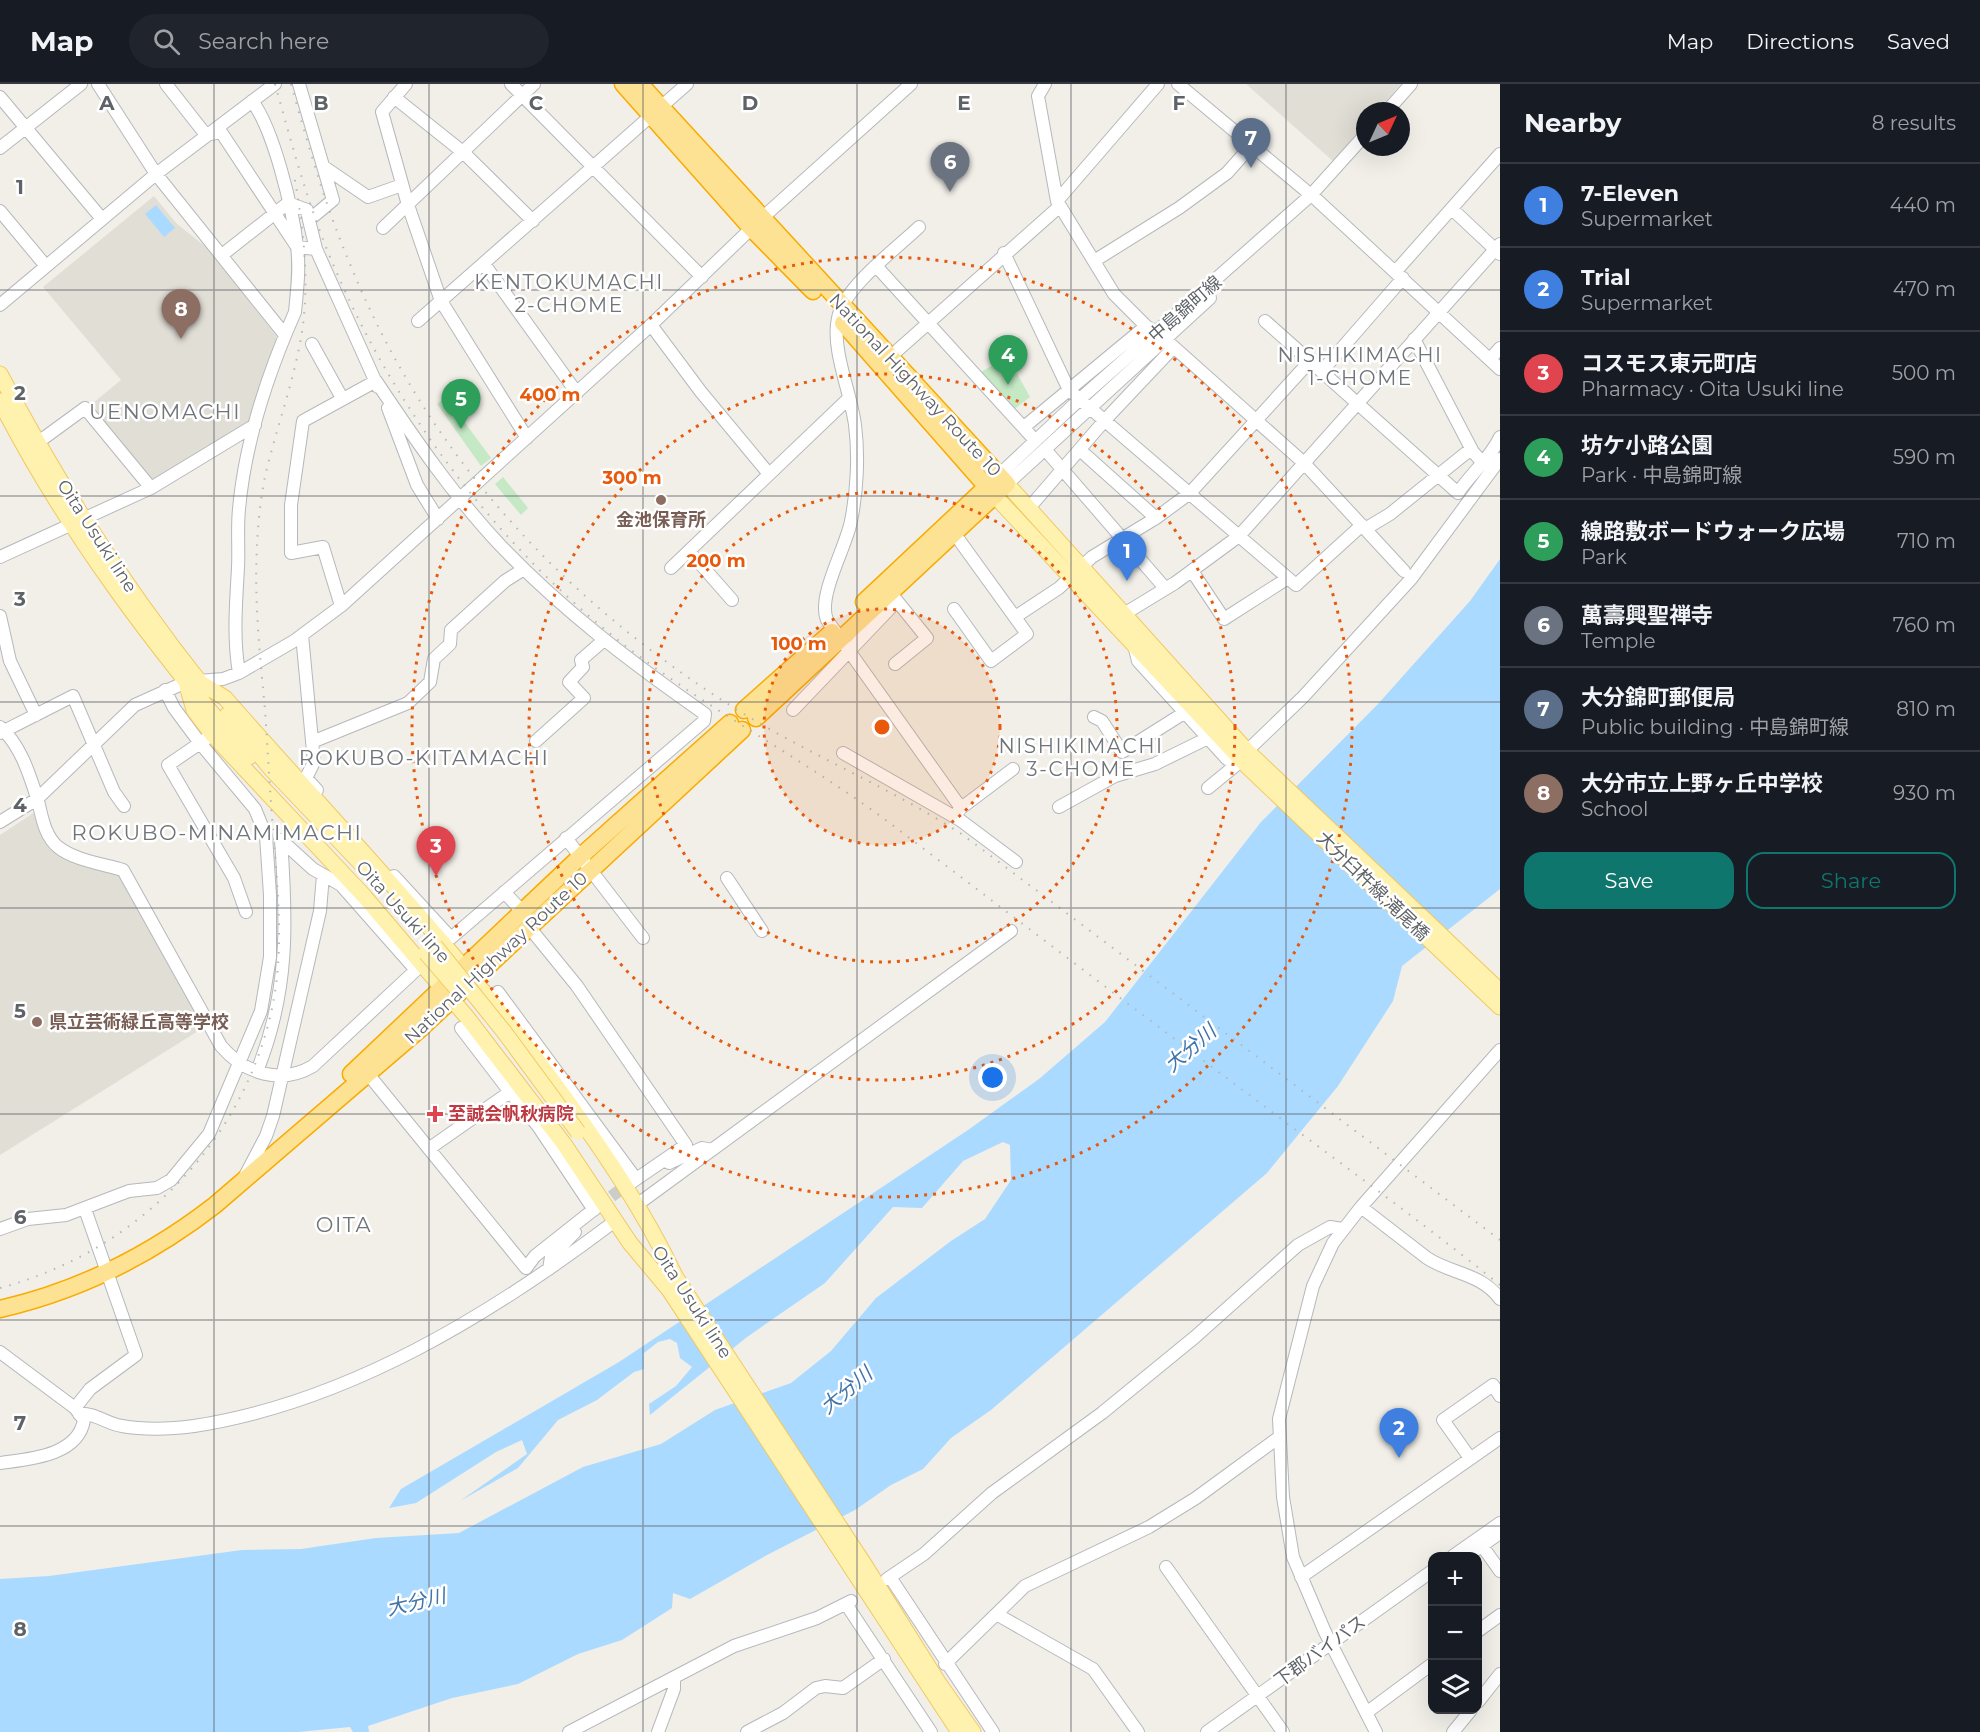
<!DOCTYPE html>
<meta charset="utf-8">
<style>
body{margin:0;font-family:Montserrat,"Noto Sans JP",sans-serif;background:#20242c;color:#f1f3f6}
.controls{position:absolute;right:18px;bottom:18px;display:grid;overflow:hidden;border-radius:12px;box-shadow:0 6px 24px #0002}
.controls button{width:54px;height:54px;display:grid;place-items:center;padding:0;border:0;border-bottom:2px solid #363941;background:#171b24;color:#f1f3f6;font:30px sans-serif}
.compass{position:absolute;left:1356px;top:18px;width:54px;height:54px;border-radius:50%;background:#171b24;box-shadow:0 6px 24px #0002;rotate:46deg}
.you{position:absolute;left:993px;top:994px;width:21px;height:21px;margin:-15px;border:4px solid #fff;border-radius:50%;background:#1a73e8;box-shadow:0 0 0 9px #1a73e833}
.badge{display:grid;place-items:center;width:39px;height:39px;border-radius:50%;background:#0f766e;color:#fff;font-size:20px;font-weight:700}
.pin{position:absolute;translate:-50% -50px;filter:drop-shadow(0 2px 3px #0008)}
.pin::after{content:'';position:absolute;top:32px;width:21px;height:18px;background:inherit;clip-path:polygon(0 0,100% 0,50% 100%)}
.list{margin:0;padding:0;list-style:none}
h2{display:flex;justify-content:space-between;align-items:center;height:78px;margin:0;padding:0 24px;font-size:26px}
h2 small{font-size:20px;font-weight:400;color:#9ea1a6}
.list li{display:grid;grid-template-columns:39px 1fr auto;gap:18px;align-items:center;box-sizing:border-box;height:84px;padding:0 24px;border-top:2px solid #363941}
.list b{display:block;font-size:22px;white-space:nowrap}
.list p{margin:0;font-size:20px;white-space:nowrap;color:#9ea1a6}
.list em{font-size:20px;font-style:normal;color:#9ea1a6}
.actions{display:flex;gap:12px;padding:18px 24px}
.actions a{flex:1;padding:14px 0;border:2px solid #0f766e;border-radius:18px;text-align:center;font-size:21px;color:#0f766e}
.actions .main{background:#0f766e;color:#fff}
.icon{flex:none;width:33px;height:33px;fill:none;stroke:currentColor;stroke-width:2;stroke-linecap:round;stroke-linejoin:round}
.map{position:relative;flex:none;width:1500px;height:1648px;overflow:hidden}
header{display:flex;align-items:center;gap:36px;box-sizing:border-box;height:84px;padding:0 30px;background:#171b24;border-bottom:2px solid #363941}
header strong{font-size:28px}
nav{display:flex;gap:33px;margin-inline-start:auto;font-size:21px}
.search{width:420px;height:54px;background:#20242c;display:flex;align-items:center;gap:15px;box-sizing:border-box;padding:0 21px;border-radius:33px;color:#9ea1a6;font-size:22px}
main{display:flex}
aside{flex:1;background:#171b24}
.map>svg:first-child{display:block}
.education{fill:#e1ded6}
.green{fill:#c5e8c5}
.water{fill:#aadaff}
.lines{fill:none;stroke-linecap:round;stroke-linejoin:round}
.minor-tunnel{stroke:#ccccc8;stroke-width:12;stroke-dasharray:12 6;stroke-linecap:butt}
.minor-casing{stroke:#b5b8bc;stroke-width:14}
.major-casing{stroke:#f2c960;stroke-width:17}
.highway-casing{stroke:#f9ab00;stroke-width:19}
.minor{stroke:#fff;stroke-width:12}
.major{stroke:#fff2af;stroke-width:15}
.highway{stroke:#fde293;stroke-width:16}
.rail{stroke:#b6b7b8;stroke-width:2;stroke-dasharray:1.5 8;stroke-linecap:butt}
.major-bridge-casing{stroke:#f2c960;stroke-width:17;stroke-linecap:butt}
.major-bridge{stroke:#fff2af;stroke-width:15}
.grid{fill:none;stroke:#5f6368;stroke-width:1.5;stroke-opacity:0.55}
.ring{fill:none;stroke:#e8590c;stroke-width:3;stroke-dasharray:3 6}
.education-dot{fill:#8d6e63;stroke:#fff;stroke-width:2}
.health-dot{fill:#e0444e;stroke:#fff;stroke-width:2}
.labels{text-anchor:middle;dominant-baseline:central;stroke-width:5;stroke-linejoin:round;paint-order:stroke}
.street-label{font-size:18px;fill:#5f6368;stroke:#fff}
.education-label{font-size:18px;font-weight:bold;fill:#785e54;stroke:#fff}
.health-label{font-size:18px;font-weight:bold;fill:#be3a42;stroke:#fff;text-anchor:start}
.neighbourhood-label{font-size:20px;letter-spacing:1.5px;fill:#70757a;stroke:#fff}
.water-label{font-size:20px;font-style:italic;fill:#4174aa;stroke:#fff}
.quarter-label{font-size:21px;letter-spacing:1.5px;fill:#70757a;stroke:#fff}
.grid-label{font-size:20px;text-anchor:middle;font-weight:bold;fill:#5f6368;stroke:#fff;stroke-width:5;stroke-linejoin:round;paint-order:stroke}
.centre{fill:#e8590c;stroke:#fff;stroke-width:3}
.ring-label{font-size:18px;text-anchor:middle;font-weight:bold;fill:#e8590c;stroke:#fff;stroke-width:5;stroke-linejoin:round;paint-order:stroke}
</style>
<header>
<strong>Map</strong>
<div class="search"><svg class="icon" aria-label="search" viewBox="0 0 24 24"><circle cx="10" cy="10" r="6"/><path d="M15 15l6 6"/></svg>Search here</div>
<nav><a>Map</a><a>Directions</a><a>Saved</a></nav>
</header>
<main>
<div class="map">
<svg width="1500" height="1648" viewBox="0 0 1500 1648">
<rect width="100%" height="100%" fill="#f1efe8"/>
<path class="education" d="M1246 0H1401L1377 27H1365V40L1333 77Z
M154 112 176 139 211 167 276 252 277 258 253 336 150 400 87 324 121 296 43 203Z
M35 728 53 766 76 780H87L121 791 203 944 0 1071V751Z"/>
<path class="green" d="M1000 259 1030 313 1013 326 981 288 1005 274 997 261Z
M446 313 491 374 481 382 437 320Z
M503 393 528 424 521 431 495 400Z"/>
<path class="water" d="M156 121 175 144 164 153 145 130Z
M1500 475V805L1402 882 1393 917 1338 1002 1267 1089 991 1326 951 1354 923 1385 891 1401 855 1426 767 1471 690 1515 673 1509 672 1524 622 1556 578 1570 518 1600 452 1614 368 1642 369 1648H353L350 1643 298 1648H0V1495L49 1492 242 1466 301 1465 376 1454 459 1449 583 1383 661 1360 715 1326 791 1299 831 1267 876 1214 951 1157 985 1135 1011 1096 1010 1061 1003 1058 963 1077 922 1124 893 1123 825 1199 747 1253 650 1331 649 1320 676 1302 692 1283 680 1274 677 1259 670 1255 658 1258 644 1269V1285L634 1288 597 1316 558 1336 518 1384 460 1417 527 1370 522 1356 496 1368 416 1419 389 1424 401 1405 619 1278 968 1046 1039 995 1105 938 1261 738 1378 620 1470 517Z"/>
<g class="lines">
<path class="minor-tunnel" d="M597 1123 631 1098"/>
<defs>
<path id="minor" d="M98 0 156 90 285 251
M166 0 206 51 221 48 297 163 316 165 378 303
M299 0 333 116 309 136 316 165
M406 0 382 28 408 121 441 217 527 354
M511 0 702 193
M1045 0 1038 12 1057 117 1114 210 1146 242 1158 249 1304 379 1404 487
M1178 0 1317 116 1500 285
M0 13 102 135
M394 13 464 69 533 137
M1387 27 1411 0
M0 64 81 0
M324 83 368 113 402 101
M1057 117 1158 0
M1452 125 1500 170
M0 127 45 181
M919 143C896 165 844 203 838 234 831 265 851 309 855 341 859 371 857 408 851 437 846 464 817 512 827 536L961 724
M383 144 534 0
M1004 169 1069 306 1296 501 1362 441
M222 171 288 119 307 126 309 136
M1094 177 1179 124 1227 89 1251 62
M484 180 577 309
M877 183 1032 353
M1396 187 1500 70
M0 221 156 90 275 0
M418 237 687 0
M1265 237 1458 409C1471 389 1490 375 1500 353
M651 241 701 308 769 390
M1414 255 1473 368 1483 379
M312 260 342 314
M890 273 1060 122
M1490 275 1500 264
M1322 287 1403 194
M388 324 417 401 438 435
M1024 343 1146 242
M37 359 85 324 151 404
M1080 366 1156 434
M1049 370 1165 504
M999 391 1080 315 1311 111 1365 51
M1007 400 1210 214
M1029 424 1105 336 1173 264
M1365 445 1390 430 1471 365
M689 467 732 516
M0 473 151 404 255 341
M671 484 849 314
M1192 487 1224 535 1288 494
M893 512 927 554 895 580
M341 522 323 463 291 469V421L303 337 376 297C414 354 453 411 500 461 562 526 632 579 705 630L704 637 451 854 394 792
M954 525 991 577 1027 550 954 449
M1124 530 1175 499 1239 452 1500 160
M0 532 10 577 36 631
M1015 533 1059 504 1092 473 1156 434 1190 409 1310 277
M302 551 314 678 306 694 317 706
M1134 561 1138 577 1227 675
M239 589C233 554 236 519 238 484 239 464 237 444 239 425 245 358 268 289 295 228 297 207 300 184 297 163 293 126 274 46 252 17
M793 626 897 517
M1094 633 1102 637 1122 668 1184 629
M0 643C21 661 30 692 38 717 42 732 44 751 58 763 74 776 103 780 123 786L221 962C245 990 281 1001 313 982L416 886 341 801 313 785 281 756
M0 649 73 612 114 708 124 722
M206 655 168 681 234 794 246 828
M536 657 584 614 569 598 583 583 581 576 604 556
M312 658 408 619 430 598 434 575 450 560 451 546 505 497 524 485
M1247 667 1303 613 1411 495 1500 375
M843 669 960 736 1016 778
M1208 704 1242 676
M1059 723 1115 692 1155 680 1208 654
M957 729 961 724 1013 685
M0 738 37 715 135 621 186 598 223 595 239 589 294 557 341 522 651 241 761 135 911 0
M566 754 643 854
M727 794 762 847
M504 808 523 828
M529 843 577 902 686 1061 632 1098
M498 908 636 1095
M257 987C289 908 287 839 281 756
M368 990 526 1184 535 1172 597 1123
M512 1001 510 1008 538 1042 594 1126
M430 1064 510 1008 461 944
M669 1079 702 1064 712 1066
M245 1092 266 1052 273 1032 320 827 323 791
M638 1120 1011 847
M1361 1123 1427 1174C1451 1190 1481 1189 1500 1215
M0 1145 28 1135 66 1131 129 1107 157 1104 171 1096 209 1050 261 927 270 873V811L266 752 255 725 200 659 174 624 165 606
M549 1185 551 1173 575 1148
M0 1268 75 1324 84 1336C78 1372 29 1375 0 1379
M75 1324 90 1305 136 1271 85 1125
M79 1330C94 1328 107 1340 122 1342 145 1346 171 1345 194 1342 349 1318 492 1230 615 1137
M1470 1374 1443 1336 1493 1301 1500 1312
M1478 1456 1500 1487
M1453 1472 1500 1439
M1467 1472 1500 1449
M1166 1483 1283 1648
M890 1493 993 1648
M1301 1493 1500 1354
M887 1495 924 1470 992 1409 1102 1329 1195 1253 1298 1161 1330 1143 1342 1145
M846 1520 931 1648
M998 1531 1093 1585 1138 1648
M1478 1547 1500 1531
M945 1580 1025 1502 1149 1443 1196 1414 1278 1354
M1478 1618 1500 1590
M1366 1629 1432 1580
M569 1648 734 1562 817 1534 851 1517
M658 1648 674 1605V1596
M747 1648 783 1629 816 1604 825 1602 843 1604 884 1575
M1207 1648 1432 1487
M1376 1648 1325 1548 1293 1473 1283 1413 1279 1335 1313 1202 1333 1159 1361 1123 1500 966
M1453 1648 1471 1626"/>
<path id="major" d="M0 290C59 402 127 507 206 606
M0 317C66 446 155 564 249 673
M1007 400 1247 667 1500 907
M995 412 1247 682 1500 923
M186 598 194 626 212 650 364 812 466 932 564 1060 630 1159 671 1208
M201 599 225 614C340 745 458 866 560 1007 604 1068 645 1128 677 1196
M227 631 271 685 368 787
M673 1189 864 1480 938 1598 973 1648
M666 1201 959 1648"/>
<path id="highway" d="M623 0 751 144 813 207
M640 0 1007 400 756 634
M843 239 995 412
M864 518 994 396
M744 626 832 548
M351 990 581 772 730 639
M0 1225C78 1207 152 1170 215 1121L420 945 742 646"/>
</defs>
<use href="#minor" class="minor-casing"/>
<use href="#major" class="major-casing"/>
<use href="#highway" class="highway-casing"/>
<use href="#minor" class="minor"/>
<use href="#major" class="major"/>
<use href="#highway" class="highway"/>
<path class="rail" d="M275 0C291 57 306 114 328 168 390 320 494 459 623 560 707 625 802 674 887 737 1002 824 1117 912 1232 998 1322 1066 1413 1131 1500 1201
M291 0C308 61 325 121 350 180 426 368 559 512 728 620 804 669 888 702 963 751L1500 1156
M0 1204C70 1185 131 1149 181 1096 228 1047 262 982 274 914 283 864 278 808 274 757 270 713 268 669 265 626 260 571 254 517 257 462 258 438 261 411 266 388 278 339 296 291 303 241 309 191 303 141 294 91"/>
<defs>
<path id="major-bridge" d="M435 862 505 949 578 1048
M426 869 458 906"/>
</defs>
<use href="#major-bridge" class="major-bridge-casing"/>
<use href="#major-bridge" class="major-bridge"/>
</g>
<path class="grid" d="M214 0V1648M429 0V1648M643 0V1648M857 0V1648M1071 0V1648M1286 0V1648M0 206H1500M0 412H1500M0 618H1500M0 824H1500M0 1030H1500M0 1236H1500M0 1442H1500"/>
<circle cx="882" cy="643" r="118" fill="#e8590c" fill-opacity=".12"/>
<g class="ring">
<circle cx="882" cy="643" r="118"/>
<circle cx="882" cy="643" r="235"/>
<circle cx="882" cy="643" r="353"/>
<circle cx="882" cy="643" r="470"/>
</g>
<g class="education-dot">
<circle cx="661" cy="416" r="6"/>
<circle cx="37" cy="938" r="6"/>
</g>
<path class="health-dot" d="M432 1021h6v6h6v6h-6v6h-6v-6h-6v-6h6z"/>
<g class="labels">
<g class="street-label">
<text transform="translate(1185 225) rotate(-41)">中島錦町線</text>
<text transform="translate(915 301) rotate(47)">National Highway Route 10</text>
<text transform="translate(97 452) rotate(57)">Oita Usuki line</text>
<text transform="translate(1373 802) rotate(44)">大分臼杵線;滝尾橋</text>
<text transform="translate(403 828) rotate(48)">Oita Usuki line</text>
<text transform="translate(496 874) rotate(-43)">National Highway Route 10</text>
<text transform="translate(692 1218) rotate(57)">Oita Usuki line</text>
<text transform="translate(1320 1567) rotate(-36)">下郡バイパス</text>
</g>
<g class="education-label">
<text x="661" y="436">金池保育所</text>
<text x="49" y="938" text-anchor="start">県立芸術緑丘高等学校</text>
</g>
<g class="health-label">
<text x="448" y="1030">至誠会帆秋病院</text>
</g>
<g class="neighbourhood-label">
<text x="569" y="198">KENTOKUMACHI<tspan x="569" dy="23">2-CHOME</tspan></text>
<text x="1360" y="271">NISHIKIMACHI<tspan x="1360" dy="23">1-CHOME</tspan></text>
<text x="1081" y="662">NISHIKIMACHI<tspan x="1081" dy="23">3-CHOME</tspan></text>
</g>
<g class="water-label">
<text transform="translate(1190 964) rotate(-41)">大分川</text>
<text transform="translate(846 1306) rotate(-40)">大分川</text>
<text transform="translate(416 1518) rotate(-13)">大分川</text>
</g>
<g class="quarter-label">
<text x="165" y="327">UENOMACHI</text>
<text x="424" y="673">ROKUBO-KITAMACHI</text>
<text x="217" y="748">ROKUBO-MINAMIMACHI</text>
<text x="344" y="1140">OITA</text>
</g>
</g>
<g class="grid-label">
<text x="107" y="26">A</text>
<text x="321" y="26">B</text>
<text x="536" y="26">C</text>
<text x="750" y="26">D</text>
<text x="964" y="26">E</text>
<text x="1179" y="26">F</text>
<text x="20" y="110">1</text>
<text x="20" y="316">2</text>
<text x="20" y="522">3</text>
<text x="20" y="728">4</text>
<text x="20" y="934">5</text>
<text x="20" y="1140">6</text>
<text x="20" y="1346">7</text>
<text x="20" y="1552">8</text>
</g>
<circle cx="882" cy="643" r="9" class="centre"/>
<g class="ring-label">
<text x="550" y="317">400 m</text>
<text x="632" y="400">300 m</text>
<text x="716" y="483">200 m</text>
<text x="799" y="566">100 m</text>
</g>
</svg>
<div class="controls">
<button>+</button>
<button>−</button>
<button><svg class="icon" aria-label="layers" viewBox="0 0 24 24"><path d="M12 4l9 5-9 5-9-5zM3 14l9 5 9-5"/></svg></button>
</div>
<svg class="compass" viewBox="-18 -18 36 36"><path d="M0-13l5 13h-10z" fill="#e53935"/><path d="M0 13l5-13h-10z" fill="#9ea1a6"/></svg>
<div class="you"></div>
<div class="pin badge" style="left:1127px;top:497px;background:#3f7fe0">1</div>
<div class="pin badge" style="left:1399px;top:1374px;background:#3f7fe0">2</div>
<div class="pin badge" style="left:436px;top:792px;background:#e0444e">3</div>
<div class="pin badge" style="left:1008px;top:301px;background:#2e9e5b">4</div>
<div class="pin badge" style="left:461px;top:345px;background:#2e9e5b">5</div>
<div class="pin badge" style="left:950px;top:108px;background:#6b7280">6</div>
<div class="pin badge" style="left:1251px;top:84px;background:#5c6f8a">7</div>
<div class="pin badge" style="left:181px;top:255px;background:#8d6e63">8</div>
</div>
<aside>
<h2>Nearby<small>8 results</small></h2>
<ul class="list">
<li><span class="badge" style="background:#3f7fe0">1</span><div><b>7-Eleven</b><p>Supermarket</p></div><em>440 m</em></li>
<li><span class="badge" style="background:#3f7fe0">2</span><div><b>Trial</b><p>Supermarket</p></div><em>470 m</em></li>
<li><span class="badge" style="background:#e0444e">3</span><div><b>コスモス東元町店</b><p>Pharmacy · Oita Usuki line</p></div><em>500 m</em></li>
<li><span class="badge" style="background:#2e9e5b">4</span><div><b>坊ケ小路公園</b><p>Park · 中島錦町線</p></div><em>590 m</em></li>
<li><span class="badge" style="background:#2e9e5b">5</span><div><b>線路敷ボードウォーク広場</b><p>Park</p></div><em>710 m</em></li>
<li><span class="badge" style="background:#6b7280">6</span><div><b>萬壽興聖禅寺</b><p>Temple</p></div><em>760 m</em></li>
<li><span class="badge" style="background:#5c6f8a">7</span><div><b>大分錦町郵便局</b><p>Public building · 中島錦町線</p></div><em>810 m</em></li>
<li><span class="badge" style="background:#8d6e63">8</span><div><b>大分市立上野ヶ丘中学校</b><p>School</p></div><em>930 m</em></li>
</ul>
<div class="actions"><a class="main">Save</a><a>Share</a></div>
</aside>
</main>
